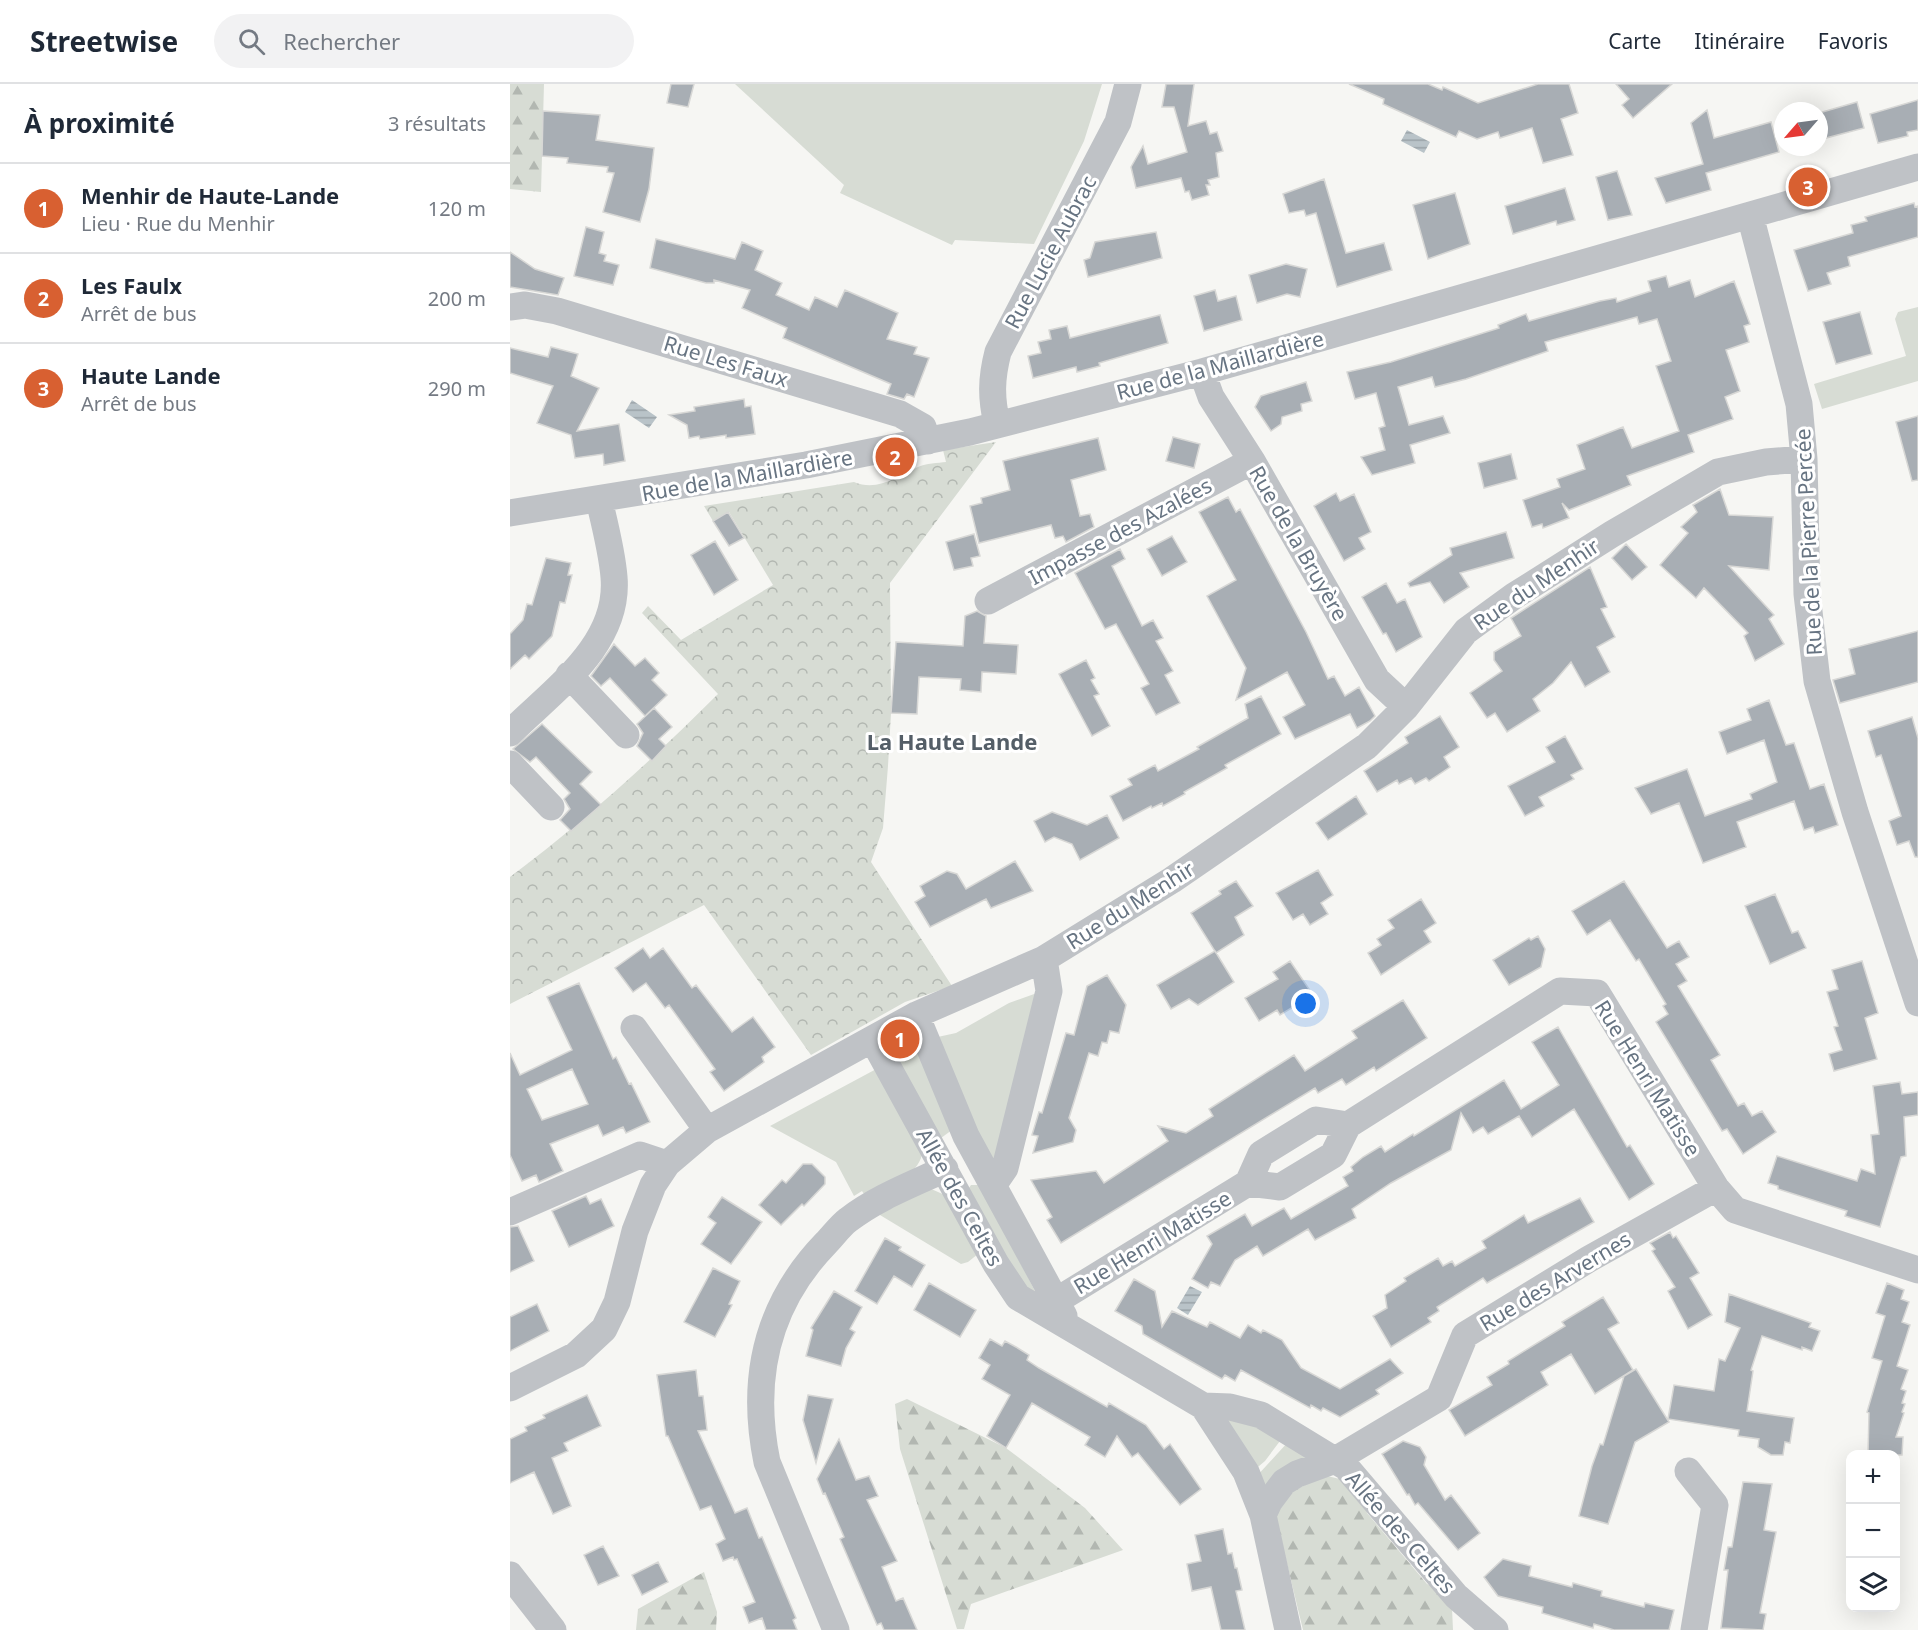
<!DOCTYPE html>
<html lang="fr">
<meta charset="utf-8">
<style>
body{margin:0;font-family:"Noto Sans",sans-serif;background:#f2f2f3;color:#1f2937}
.controls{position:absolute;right:18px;bottom:18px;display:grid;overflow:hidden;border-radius:12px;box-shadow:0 6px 24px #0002}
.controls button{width:54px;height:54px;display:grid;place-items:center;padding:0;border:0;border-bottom:2px solid #e0e1e3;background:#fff;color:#1f2937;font:30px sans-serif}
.compass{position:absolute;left:1264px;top:18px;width:54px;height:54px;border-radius:50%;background:#fff;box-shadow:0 6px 24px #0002;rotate:242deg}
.you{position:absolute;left:796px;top:920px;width:21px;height:21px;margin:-15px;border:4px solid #fff;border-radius:50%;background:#1a73e8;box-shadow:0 0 0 9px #1a73e833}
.badge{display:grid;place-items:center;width:39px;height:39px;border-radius:50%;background:#d86031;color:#fff;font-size:20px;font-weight:700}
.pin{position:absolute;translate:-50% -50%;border:3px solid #fff;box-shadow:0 2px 6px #0006}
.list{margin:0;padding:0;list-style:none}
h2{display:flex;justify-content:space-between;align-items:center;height:78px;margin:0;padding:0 24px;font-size:26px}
h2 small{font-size:20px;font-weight:400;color:#747a83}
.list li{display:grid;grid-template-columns:39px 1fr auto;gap:18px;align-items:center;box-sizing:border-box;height:90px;padding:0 24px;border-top:2px solid #e0e1e3}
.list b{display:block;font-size:22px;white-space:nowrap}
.list p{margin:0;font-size:20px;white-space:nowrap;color:#747a83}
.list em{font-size:20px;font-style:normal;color:#747a83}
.icon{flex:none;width:33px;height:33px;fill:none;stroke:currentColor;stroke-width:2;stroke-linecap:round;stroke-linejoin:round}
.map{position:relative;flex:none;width:1408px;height:1546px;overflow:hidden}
header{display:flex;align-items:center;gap:36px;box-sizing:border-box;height:84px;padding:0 30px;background:#fff;border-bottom:2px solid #e0e1e3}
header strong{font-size:28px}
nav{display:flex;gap:33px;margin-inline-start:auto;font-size:21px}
.search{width:420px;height:54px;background:#f2f2f3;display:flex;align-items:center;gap:15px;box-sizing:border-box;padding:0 21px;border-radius:33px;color:#747a83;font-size:22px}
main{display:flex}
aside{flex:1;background:#fff}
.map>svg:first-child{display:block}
.grass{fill:#d7dcd4}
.forest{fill:url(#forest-firs)}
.park{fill:url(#park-crowns)}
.water{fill:url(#water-rules)}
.building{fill:#a8aeb4;stroke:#d7d7d5;stroke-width:1.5;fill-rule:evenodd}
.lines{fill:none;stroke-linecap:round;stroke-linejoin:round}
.minor{stroke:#bfc2c6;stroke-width:27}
.labels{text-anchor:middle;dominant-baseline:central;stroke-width:6;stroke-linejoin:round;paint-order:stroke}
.street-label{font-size:21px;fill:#677482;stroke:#fff}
.neighbourhood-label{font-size:22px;font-weight:bold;fill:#545e67;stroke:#fff}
</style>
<header>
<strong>Streetwise</strong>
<div class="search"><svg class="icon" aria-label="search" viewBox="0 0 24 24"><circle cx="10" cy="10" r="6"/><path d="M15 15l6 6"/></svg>Rechercher</div>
<nav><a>Carte</a><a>Itinéraire</a><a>Favoris</a></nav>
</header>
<main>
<aside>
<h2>À proximité<small>3 résultats</small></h2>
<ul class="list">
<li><span class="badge">1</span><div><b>Menhir de Haute-Lande</b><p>Lieu · Rue du Menhir</p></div><em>120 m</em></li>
<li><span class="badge">2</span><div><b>Les Faulx</b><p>Arrêt de bus</p></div><em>200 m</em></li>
<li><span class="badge">3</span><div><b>Haute Lande</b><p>Arrêt de bus</p></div><em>290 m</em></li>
</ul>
</aside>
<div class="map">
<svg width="1408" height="1546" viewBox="0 0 1408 1546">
<defs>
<pattern id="forest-firs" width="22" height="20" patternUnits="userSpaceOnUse" patternTransform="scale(1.5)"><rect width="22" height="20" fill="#d7dcd4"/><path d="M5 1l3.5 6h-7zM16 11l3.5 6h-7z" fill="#b2b7b1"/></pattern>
<pattern id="park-crowns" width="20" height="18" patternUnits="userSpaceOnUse" patternTransform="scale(1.5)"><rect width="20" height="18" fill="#d7dcd4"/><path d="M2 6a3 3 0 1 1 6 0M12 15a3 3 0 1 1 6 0" fill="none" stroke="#b2b7b1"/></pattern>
<pattern id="water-rules" width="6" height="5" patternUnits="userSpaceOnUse" patternTransform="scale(1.5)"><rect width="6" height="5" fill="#b9c3c8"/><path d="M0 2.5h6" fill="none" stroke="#9aa3a8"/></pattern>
</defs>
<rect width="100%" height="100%" fill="#f6f6f3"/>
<path class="grass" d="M225 0H592L574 57 524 160 445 156 442 161 330 109 334 101Z
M1408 223V297L1312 325 1304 300 1396 272 1385 235 1388 228Z
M527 909 485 1078 480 1081 423 954 446 949 499 919Z
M409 957 442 1046 431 1054 383 976 396 963Z
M370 983 412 1070C408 1093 374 1103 356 1113L352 1107 344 1112 326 1078 260 1042Z
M461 1101H470L526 1209 521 1213 456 1108Z
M419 1104 437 1112 468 1170 458 1178 451 1180 365 1128Z
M719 1332 773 1353 755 1377 742 1388 714 1338Z
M778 1358 803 1375 760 1404 745 1394Z"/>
<path class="forest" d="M0 0H34L31 108 0 105Z
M397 1315 496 1364 575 1424 613 1466 461 1520 454 1545H447L390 1365 385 1320Z
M813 1391 834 1396 855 1413 857 1429 917 1500 931 1505 942 1524 943 1546H793L771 1455 759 1437 767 1416Z
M194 1488 207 1528 206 1546H126L128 1525Z"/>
<path class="park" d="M486 358 380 499 381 629 378 682 373 744 361 778 442 902 395 918 301 971 194 821 0 920V793C75 737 142 676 208 610L132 529 138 522 171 556 263 501 219 428 203 437 194 422 344 398C368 408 388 392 408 383 416 379 428 379 436 378L433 366Z"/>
<path class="water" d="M897 46 920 58 914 69 891 57Z
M122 316 147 333 139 344 115 328Z
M680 1202 692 1208 678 1231 667 1224Z"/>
<path class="building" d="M161 0H184L178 23 157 19Z
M656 0H684L678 42 696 37 700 50 707 48 713 67 706 69 709 93 698 96 700 101H696L699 111 682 116 679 107 675 108 671 94 626 104 621 83 633 62 638 80 677 68 664 23H652Z
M839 0H918L932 6 933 3 968 19 1028 0H1059L1068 29 1051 35 1063 71 1033 79 1022 44 990 54 988 48 967 55 949 47 946 53 873 20 874 15Z
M1106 0H1162L1123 34 1112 21 1119 15Z
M1408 16V46L1397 48 1398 52 1368 59 1360 30Z
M1347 18 1354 44 1316 54 1309 29Z
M1197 26 1204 54 1261 38 1269 68 1196 89 1201 106 1156 119 1145 94 1193 80 1181 39Z
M33 27 90 31 86 56 144 64 139 105 130 138 93 128 104 89 97 88 98 83 57 79 58 74 32 72Z
M1107 87 1122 131 1098 136 1086 93Z
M814 95 836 169 874 159 882 186 827 203 806 129 796 132 794 126 779 129 773 110Z
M1055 104 1065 136 1047 141 1046 137 1003 150 995 122Z
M945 109 960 160 918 175 903 121Z
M1404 119 1405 123 1408 122V153L1338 173 1340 182 1317 189 1321 200 1298 207 1284 166 1343 149 1341 141 1357 137 1355 133Z
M76 143 94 148 89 169 96 171 94 177 109 181 103 201 64 192Z
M646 148 652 174 578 193 574 176 580 174 585 158Z
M146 155 225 175 232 158 253 167 245 186 272 199 266 211 299 226 305 213 327 223 335 206 388 229 377 255 407 263 404 270 419 274 404 313 397 310 394 315 377 310 381 300 273 254 277 244 232 224 240 206 204 196V199H196L140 184Z
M0 168 25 185 54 194 48 211 0 203Z
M776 180 797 185 790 213 777 210 747 219 739 191Z
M1156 192 1159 203 1180 196 1185 213 1224 197 1240 240 1234 242 1239 258 1216 266 1230 307 1215 313 1223 335 1178 351 1184 368 1117 392 1121 401 1087 415 1059 426 1052 419 1059 434 1033 444 1032 440 1022 443 1013 416 1050 403 1047 395 1075 385 1067 361 1113 343 1122 364 1169 347 1146 282 1161 277 1147 235 1129 240 1127 233 1035 258 1038 267 956 295 925 303 922 293 888 303 899 341 933 332 940 349 900 361 905 379 862 391 851 373 875 366 869 344 875 342 866 309 845 315 837 288 881 278 989 244 988 241 1016 230 1019 237 1090 217 1106 214 1107 218 1141 207 1138 197Z
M705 206 708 217 726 212 732 236 694 247 684 212Z
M1350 228 1362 270 1326 280 1313 238Z
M650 231 658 259 589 279 590 282 567 288 566 283 523 294 518 272 531 269 528 258 541 255 539 246 557 242 560 254Z
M41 263 68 270 61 292 89 304 67 347 109 340 115 377 94 381 93 370 65 374 61 351 27 339 43 302 0 289V264L38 273Z
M796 298 802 317 791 320 792 327 772 333 771 340 761 347 745 323 751 312Z
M234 315 235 323 241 322 245 350 216 354V351L190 355 189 352 179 354 177 341 159 331 185 327 184 323Z
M1408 332V396L1402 397 1386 338Z
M663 353 690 360 684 384 656 377Z
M588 354 596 386 561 396 570 432 580 430 584 443 556 458 553 452 545 454 541 441 469 459 460 422 472 419 471 414 500 406 493 377Z
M1001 370 1007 395 974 404 968 379Z
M1210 405 1219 431 1263 433 1259 486 1219 482 1264 531 1259 535 1274 560 1245 577 1234 552 1238 549 1194 504 1186 514 1150 481 1178 449 1171 443 1187 428 1183 421Z
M826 409 830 417 844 410 861 448 849 454 855 465 834 477 804 422Z
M718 413 726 428 730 425 796 548 818 595 824 592 835 612 849 603 865 632 860 637 847 644 840 630 785 655 773 633 795 621 777 588 726 616 736 584 697 512 726 496 689 428Z
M218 428 234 454 219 462 203 437Z
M996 448 1004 474 950 489 959 503 934 519 920 498 900 503 898 499 942 471 940 464Z
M464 450 470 472 461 474 463 482 444 486 436 458Z
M662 452 677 478 652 492 637 465Z
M205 457 228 496 204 511 181 471Z
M1116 460 1137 483 1122 496 1102 474Z
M610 465 615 475 602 482 632 542 643 536 653 554 646 557 663 587 655 591 670 619 646 631 631 604 639 600 606 540 595 545 565 489Z
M36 474 61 479 58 491H62L55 519 50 518 42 552 19 575 15 571 0 585V550L13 536 17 520 22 521Z
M1080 483 1097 523 1091 525 1105 553 1087 563 1100 588 1075 603 1061 578 1043 599 1023 615 1030 627 997 648 985 629 977 634 960 609 992 587 984 576V568L1011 552 1001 534Z
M876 499 887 519 895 515 912 553 886 568 876 549 873 550 852 513Z
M467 527 476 532 474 559 508 561 506 590 472 588 471 608 450 606 451 595 409 593 407 630 381 629 386 558 453 562 455 532Z
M1408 547V598L1330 619 1323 596 1345 590 1339 565Z
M104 560 125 582 135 574 149 589 142 596 157 611 135 632 100 594 91 602 81 592Z
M576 576 585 594 581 596 589 610 584 612 600 642 582 652 549 590Z
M751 612 771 650 715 681 717 684 674 708 675 710 653 722 652 719 642 724 641 722 613 737 600 712 622 701 618 695 645 681 648 687 689 665 687 663 738 634 735 620Z
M1259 616 1276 661 1284 659 1300 705 1314 700 1328 741 1305 749 1303 743 1294 746 1284 717 1227 738 1236 763 1193 779 1169 719 1141 730 1125 704 1177 685 1195 732 1242 715 1240 710 1267 698 1254 656 1217 670 1209 648 1241 636 1237 625Z
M144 624 162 643 149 655 156 662 142 677 127 662 133 649 127 640Z
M930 632 949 663 934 673 940 683 919 697 916 694 905 700 901 694 889 700 887 696 867 708 854 687 898 659 895 653Z
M1402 633 1408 654V773H1405L1399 757 1387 761 1379 737 1391 732 1371 671 1366 673 1358 647Z
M32 640 82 688 70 700 91 721 61 747 50 736 60 725 54 715 60 709 26 673 20 678 3 665Z
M1055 652 1073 685 1061 691 1064 695 1029 713 1034 722 1015 732 998 702 1045 678 1036 663Z
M846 712 857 730 818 756 806 739Z
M542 728 577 741 597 731 609 754 570 776 562 760 544 753 535 758 524 737Z
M505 777 523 807 481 824 476 815 420 843 405 818 415 812 410 802 437 787 447 790 456 805Z
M808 786 823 811 811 819 818 830 800 841 793 830 783 836 766 809Z
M726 797 743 822 725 833 734 851 706 869 681 829 711 810 709 807Z
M1114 797 1157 864 1169 857 1179 873 1166 880 1177 897 1168 902 1210 971 1201 976 1228 1022 1234 1019 1242 1032 1252 1027 1266 1048 1233 1070 1217 1045 1212 1047 1146 938 1158 930 1153 922 1156 920 1129 875 1126 877 1100 836 1077 851 1062 827Z
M1265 810 1282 849 1288 847 1296 864 1260 880 1235 822Z
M911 815 926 839 914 847 921 858 871 891 858 869 871 861 867 855 884 844 878 836Z
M1028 852 1035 865 1031 883 999 901 983 876 1019 854 1021 856Z
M133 864 140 874 153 864 182 904 186 901 222 948 243 933 265 963 252 973 254 978 214 1007 200 988 205 985 159 921 155 924 136 899 123 908 105 884Z
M705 867 724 898 688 921 679 915 661 925 647 901Z
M780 877 803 911 770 931 767 926 749 937 735 914 768 895 763 888Z
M1352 877 1368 929 1355 934 1367 975 1324 987 1319 970 1332 966 1324 943 1328 942 1317 908 1328 905 1322 886Z
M597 891 616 921 609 949 600 947 597 959 592 958 588 972 579 969 559 1034 566 1046 563 1058 523 1069 528 1052 522 1051 529 1028 532 1029 556 949 564 951 577 902Z
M69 899 103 975 106 973 119 1000 121 999 140 1038 116 1049 113 1043 93 1052 88 1041 40 1060 53 1087 29 1098 26 1091 12 1097 0 1071V969L10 991 62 966 37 913ZM62 985 78 1020 32 1036 17 1005Z
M893 916 917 954 866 987 864 983 836 1001 832 995 808 1009 805 1004 551 1159 537 1136 542 1133 521 1096 586 1087 594 1099 658 1057 648 1042 676 1049 703 1032 699 1025 784 971 795 987 847 954 842 947Z
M1048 943 1117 1063 1120 1061 1144 1100 1119 1116 1064 1025 1022 1053 1009 1032 978 1050 973 1043 963 1049 951 1029 941 1066 881 1099 842 1125 846 1134 805 1156 798 1145 753 1172 747 1162 725 1176 710 1202 701 1198 698 1204 682 1195 702 1160 697 1152 735 1130 742 1142 774 1124 781 1135 838 1102 833 1093 843 1087 841 1083 853 1073 871 1062 875 1068 903 1050 904 1052 994 996 1011 1025 1049 1001 1022 958Z
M1390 998 1392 1010 1408 1008V1031L1394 1033 1396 1072 1391 1073 1370 1143 1335 1132 1337 1127 1268 1105V1102L1258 1099 1267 1072 1347 1097 1351 1085 1365 1090 1361 1051 1369 1050 1363 1002Z
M293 1080H302L315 1093V1100L294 1122 292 1120 271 1141 249 1121 272 1096 276 1099Z
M76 1112 80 1120 91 1115 104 1142 59 1163 42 1127Z
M212 1113 252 1138 221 1180 191 1160 206 1139 198 1133Z
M1070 1114 1084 1138 977 1199 973 1194 927 1223 929 1227 918 1234 921 1238 881 1263 863 1232 877 1224 875 1211 896 1197 894 1194 928 1174 933 1182 942 1177 945 1182 976 1164 972 1157 1014 1131 1018 1139Z
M8 1142 24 1177 0 1188V1143Z
M1160 1148 1163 1154 1166 1152 1189 1189 1180 1194 1202 1231 1178 1245 1158 1207 1165 1203 1142 1167 1145 1165 1140 1159Z
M375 1154 391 1163 389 1166 415 1181 402 1203 384 1192 367 1220 345 1207Z
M203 1184 230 1197 219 1220 222 1221 205 1253 174 1238Z
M624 1195 645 1207 652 1243 662 1227 697 1243 700 1238 730 1254 738 1241 751 1249 753 1246 772 1256 791 1284 830 1305 880 1275 893 1289 866 1306 869 1310 830 1333 813 1324 811 1327 801 1321 800 1324 731 1286 725 1297 715 1291 712 1295 633 1250 632 1242 605 1227Z
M419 1199 466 1226 450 1253 404 1226Z
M1377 1199 1394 1206 1391 1215 1399 1218 1392 1238 1400 1241 1387 1282 1398 1286 1391 1305 1396 1307 1392 1319 1395 1320 1392 1328 1394 1329 1386 1353H1393L1392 1371H1358L1359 1329 1357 1328 1372 1277 1362 1274 1375 1232 1366 1229Z
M324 1207 352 1223 340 1245 345 1248 336 1264 331 1282 296 1272 303 1246 301 1244Z
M1219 1210 1301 1239 1299 1243 1310 1247 1302 1267 1292 1263V1266L1252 1252 1241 1286 1243 1287 1237 1327 1284 1334 1280 1359 1275 1358 1273 1371H1261L1248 1363 1249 1355 1228 1352 1229 1346 1158 1335 1164 1301 1204 1307 1209 1275 1215 1277 1230 1244 1215 1238Z
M1093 1213 1109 1239 1098 1245 1123 1286 1085 1310 1061 1270 1031 1288 1038 1301 955 1352 939 1326 982 1301 977 1293 999 1280 998 1277 1055 1242 1052 1238Z
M27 1220 39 1247 0 1267V1233Z
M480 1255 492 1262 495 1257 506 1263 519 1271 517 1276 529 1284 597 1323 599 1319 636 1341 654 1365 660 1360 691 1405 670 1421 628 1369 622 1373 607 1352 595 1373 575 1361 580 1353 522 1319 496 1364 477 1352 500 1311 472 1295 480 1281 469 1274Z
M1126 1285 1159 1338 1125 1358 1098 1440 1069 1432 1082 1382 1090 1360 1093 1361 1114 1292Z
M186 1286 189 1312H193L197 1346 188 1347 225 1429 237 1424 249 1454 252 1453 286 1534 283 1536 287 1546H256L252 1534 239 1539 233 1523 245 1518 227 1475 224 1476 223 1473 213 1477 206 1460 215 1455 201 1422 190 1426 158 1352H156L147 1291Z
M77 1311 91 1342 54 1359 58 1367 42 1374 61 1422 43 1430 24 1388 0 1399V1355L17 1347 15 1343 35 1334 33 1331Z
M298 1311 323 1315 306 1379 293 1336Z
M329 1355 346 1396 359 1392 368 1412 357 1416 387 1477 372 1483 386 1517 393 1514 407 1546H374L371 1539 367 1541 330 1455 334 1453 315 1409 313 1410 307 1395Z
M893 1357 910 1363 916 1373 914 1381 935 1416 941 1411 970 1449 948 1466 908 1419 905 1421 899 1410 897 1411 872 1370Z
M1233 1398 1262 1400 1254 1446 1266 1448 1250 1529 1256 1530 1253 1546 1211 1544 1218 1486H1214L1218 1463H1222Z
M713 1445 718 1470 722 1469 725 1484H727L732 1506 726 1507 735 1546H711L701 1503 682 1507 677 1480 691 1477 685 1451Z
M93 1462 109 1492 88 1501 74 1471Z
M993 1475 1021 1482 1019 1492 1062 1503 1063 1499 1092 1507 1091 1512 1134 1523 1135 1519 1164 1526 1159 1546H1104L1084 1540 1083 1544 1032 1529 1033 1523 988 1512 974 1493Z
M148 1478 158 1498 132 1511 122 1491Z"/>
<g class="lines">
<path class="minor" d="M1240 131 1289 320 1294 375 1297 510 1307 597 1345 728 1408 919
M0 223 15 221 47 227 390 330 413 343 418 357
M692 288 701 313 742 377 867 596 896 623
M487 340C481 314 481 295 488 268L608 38 618 0
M0 429 296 381 460 348 692 288 1408 83
M478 517 742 377
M59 591 116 651
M0 649C43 606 110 561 104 493 102 468 95 441 89 416
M0 680 41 723
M406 931 456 1052 554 1232
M124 944 197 1046
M363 956 486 1180 508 1213 693 1322 720 1323 751 1331 836 1383 946 1512 985 1546
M838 1041 1050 907 1087 909 1206 1104 1225 1126 1408 1186
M484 1100 495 1084 539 907 534 875
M0 1128 130 1071 157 1080
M546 1217 738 1099 751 1070 806 1036 838 1041 823 1071 770 1103 738 1099
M0 1304 66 1271 94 1245 107 1218 125 1147 143 1101 157 1080 197 1046 406 931 534 875 662 796 857 662 896 623 956 547 1004 512 1102 450 1208 388 1256 378 1294 375
M693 1322 736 1388 753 1431
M1178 1387 1205 1421 1184 1546
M0 1491 43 1546
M326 1546 257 1378C240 1295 256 1221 316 1159 323 1152 330 1142 338 1136 366 1114 403 1100 435 1085
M778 1546 753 1431 759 1418 774 1398 787 1390 825 1376 929 1314 955 1251 1079 1175 1206 1104"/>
</g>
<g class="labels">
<g class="street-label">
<text transform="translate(540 168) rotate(-62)">Rue Lucie Aubrac</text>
<text transform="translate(216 277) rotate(17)">Rue Les Faux</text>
<text transform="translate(710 281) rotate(-15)">Rue de la Maillardière</text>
<text transform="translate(237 391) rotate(-10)">Rue de la Maillardière</text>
<text transform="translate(610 447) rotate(-28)">Impasse des Azalées</text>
<text transform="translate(1298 458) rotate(-93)">Rue de la Pierre Percée</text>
<text transform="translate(789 459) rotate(60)">Rue de la Bruyère</text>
<text transform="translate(1026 500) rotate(-34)">Rue du Menhir</text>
<text transform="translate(620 821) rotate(-32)">Rue du Menhir</text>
<text transform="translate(1138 994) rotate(58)">Rue Henri Matisse</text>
<text transform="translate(450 1113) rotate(61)">Allée des Celtes</text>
<text transform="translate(642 1158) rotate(-31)">Rue Henri Matisse</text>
<text transform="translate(1045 1197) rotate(-31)">Rue des Arvernes</text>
<text transform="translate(891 1448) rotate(49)">Allée des Celtes</text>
</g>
<g class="neighbourhood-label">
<text x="442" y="657">La Haute Lande</text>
</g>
</g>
</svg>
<div class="controls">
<button>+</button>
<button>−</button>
<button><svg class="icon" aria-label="layers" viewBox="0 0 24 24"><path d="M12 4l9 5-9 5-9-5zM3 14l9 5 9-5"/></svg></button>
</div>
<svg class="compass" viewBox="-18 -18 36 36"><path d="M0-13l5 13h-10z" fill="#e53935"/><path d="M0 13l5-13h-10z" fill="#747a83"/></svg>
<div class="you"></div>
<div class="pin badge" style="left:390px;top:955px">1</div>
<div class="pin badge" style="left:385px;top:373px">2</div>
<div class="pin badge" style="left:1298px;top:103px">3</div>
</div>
</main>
